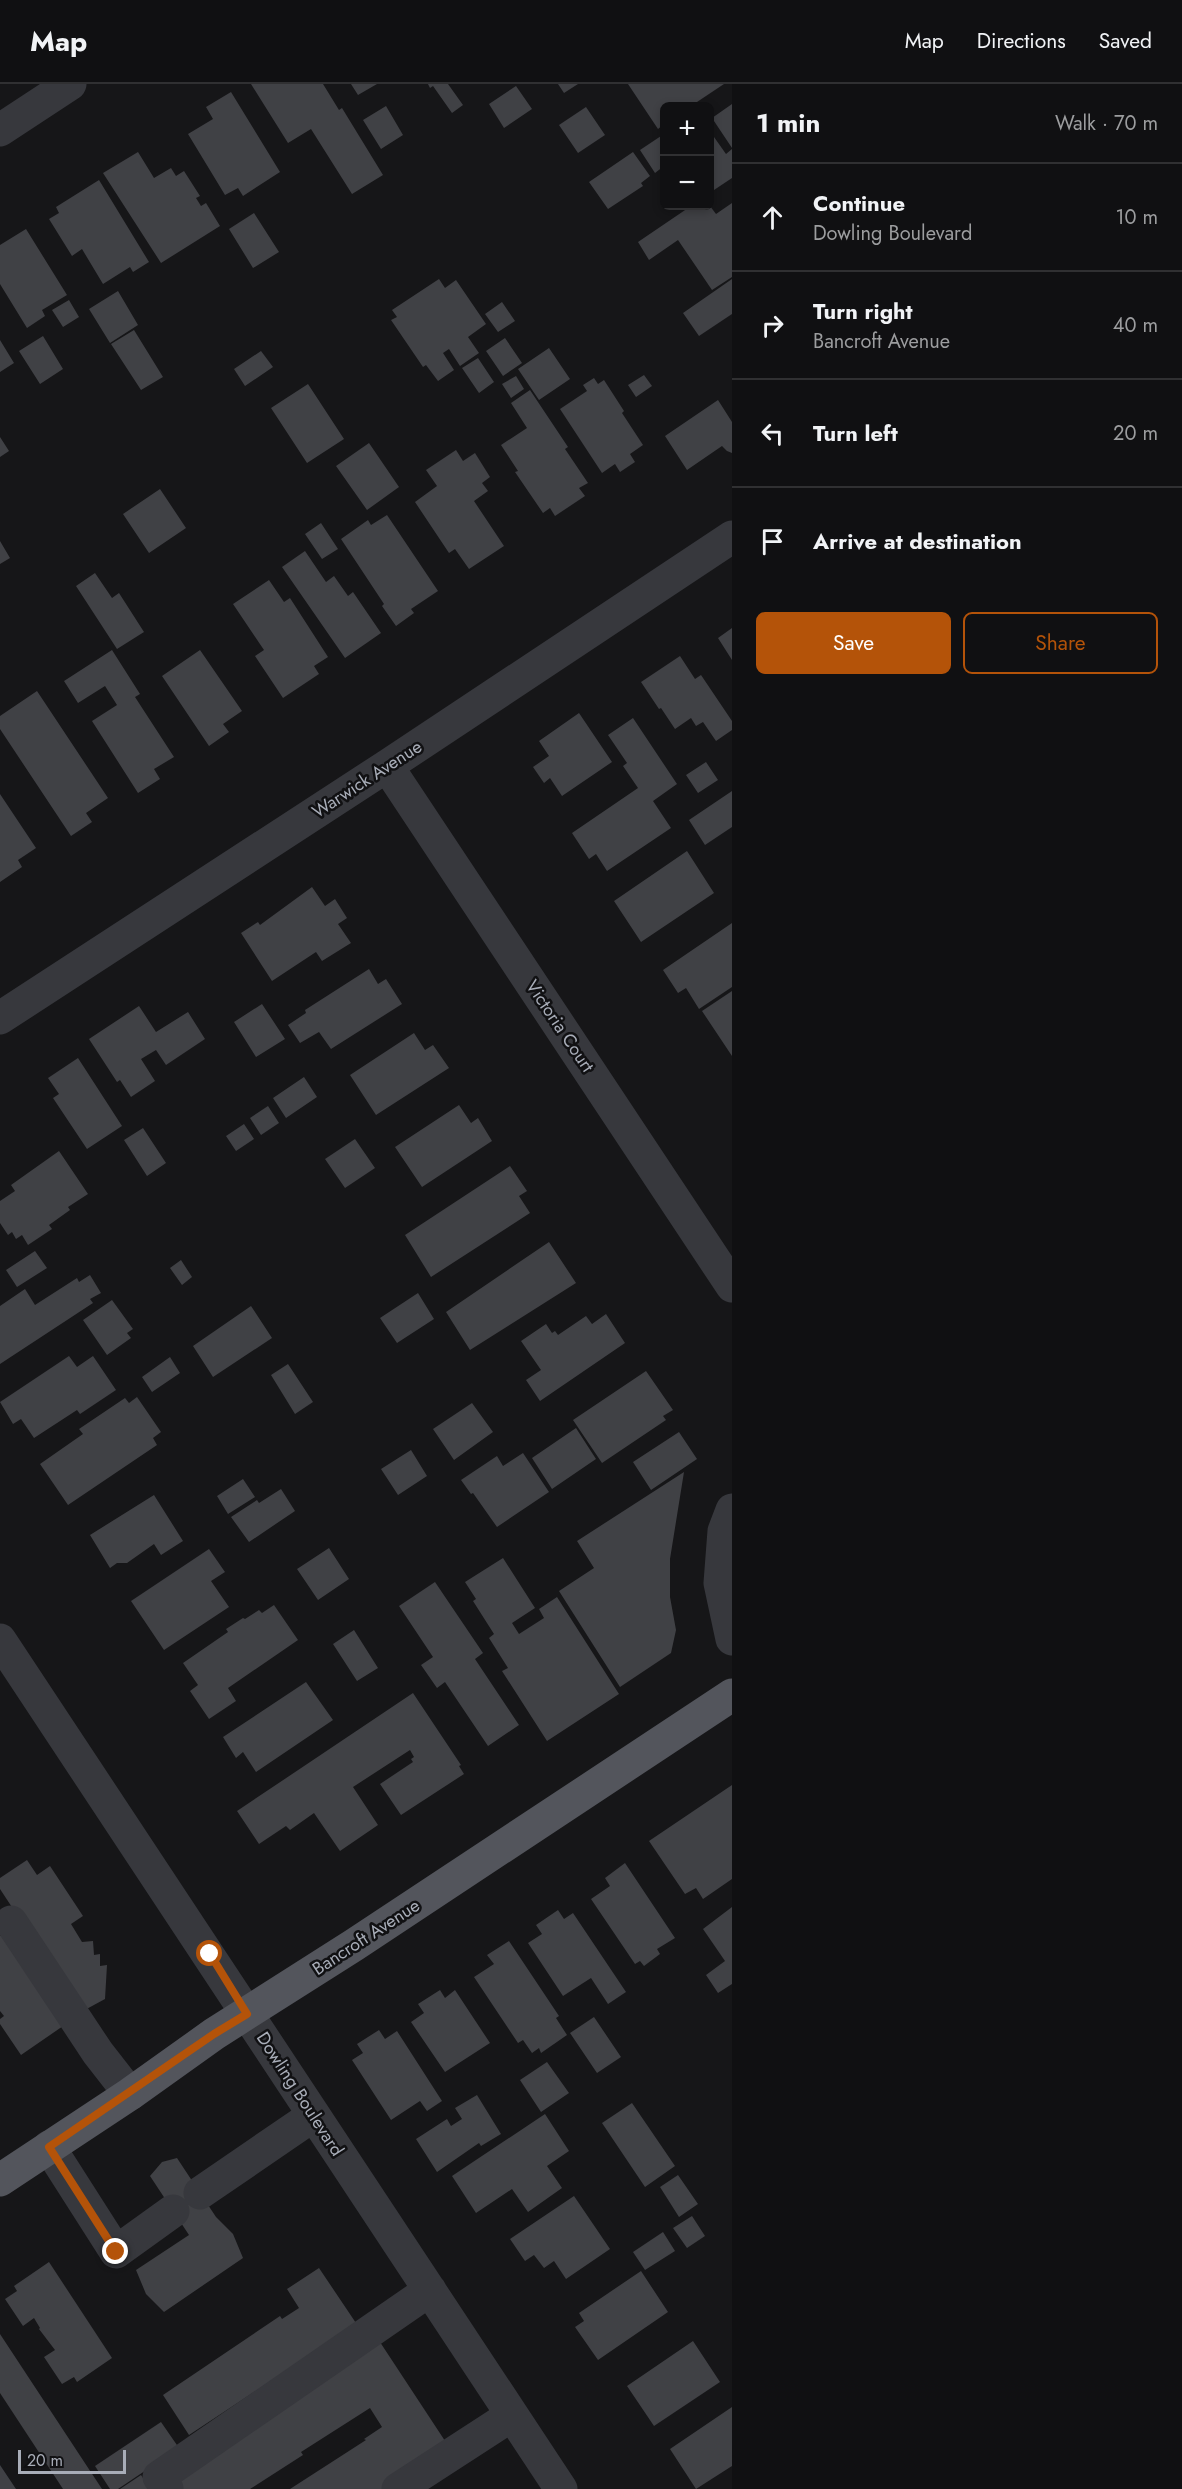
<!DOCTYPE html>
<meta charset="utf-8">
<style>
body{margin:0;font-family:Jost,sans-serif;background:#1e1e20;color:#f1f3f6}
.controls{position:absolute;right:18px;top:18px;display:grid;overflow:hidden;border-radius:9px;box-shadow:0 3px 9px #0003}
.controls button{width:54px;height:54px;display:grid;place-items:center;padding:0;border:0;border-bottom:2px solid #303032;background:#101012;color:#f1f3f6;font:30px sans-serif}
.scale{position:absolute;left:18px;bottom:15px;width:108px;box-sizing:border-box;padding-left:6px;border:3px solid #a8adb8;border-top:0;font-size:16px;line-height:21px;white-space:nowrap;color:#a8adb8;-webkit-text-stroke:4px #111113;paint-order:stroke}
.stop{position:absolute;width:18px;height:18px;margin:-14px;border:4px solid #b45309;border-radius:50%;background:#fff}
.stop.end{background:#b45309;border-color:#fff;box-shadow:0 2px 6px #0008}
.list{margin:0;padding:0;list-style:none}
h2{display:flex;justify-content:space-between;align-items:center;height:78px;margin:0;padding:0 24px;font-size:26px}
h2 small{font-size:20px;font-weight:400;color:#9c9d9f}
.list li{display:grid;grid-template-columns:39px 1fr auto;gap:18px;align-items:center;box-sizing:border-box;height:108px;padding:0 24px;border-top:2px solid #303032}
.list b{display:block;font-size:22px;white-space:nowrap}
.list p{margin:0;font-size:20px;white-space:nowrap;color:#9c9d9f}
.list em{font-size:20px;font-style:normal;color:#9c9d9f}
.actions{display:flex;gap:12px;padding:18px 24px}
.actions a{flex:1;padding:14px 0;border:2px solid #b45309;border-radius:9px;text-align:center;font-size:21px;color:#b45309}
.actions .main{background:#b45309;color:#fff}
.icon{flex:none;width:33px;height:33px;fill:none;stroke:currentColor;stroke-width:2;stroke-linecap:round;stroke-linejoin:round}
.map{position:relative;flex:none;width:732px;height:2405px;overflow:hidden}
header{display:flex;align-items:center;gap:36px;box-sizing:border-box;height:84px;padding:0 30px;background:#101012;border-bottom:2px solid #303032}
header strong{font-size:28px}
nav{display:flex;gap:33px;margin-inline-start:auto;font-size:21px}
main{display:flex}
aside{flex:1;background:#101012}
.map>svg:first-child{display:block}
.building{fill:#404145}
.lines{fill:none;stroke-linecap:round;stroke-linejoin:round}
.minor{stroke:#37383d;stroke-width:33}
.major{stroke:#53555c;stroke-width:33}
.route{stroke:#b45309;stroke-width:8}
.labels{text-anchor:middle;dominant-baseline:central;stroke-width:5;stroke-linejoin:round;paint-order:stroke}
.street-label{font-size:18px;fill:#a8adb8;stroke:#111113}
</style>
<header>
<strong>Map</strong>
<nav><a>Map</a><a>Directions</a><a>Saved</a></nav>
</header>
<main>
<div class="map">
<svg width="732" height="2405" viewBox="0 0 732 2405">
<rect width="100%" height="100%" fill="#161618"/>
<path class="building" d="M251 0H323L339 26 342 24 383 91 352 110 311 45 288 59Z
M351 0H377L358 11Z
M428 0H448L463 21 452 29 433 2 430 4Z
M558 0H578L564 9Z
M628 0H724L691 22H664V40L658 45Z
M516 2 532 25 504 44 489 20Z
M231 8 280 88 243 112 238 104 225 111 188 50 213 35 206 23Z
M732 20V64L712 34Z
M386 22 403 51 381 65 363 36Z
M586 23 605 51 578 69 559 41Z
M664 50V82L655 89 640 66Z
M714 53 726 70 732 65V94L714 106 710 99V56Z
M138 68 154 94 171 84 176 92 184 87 200 112 196 114 201 122 206 119 220 142 161 179 103 89Z
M633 68 650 92 641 99 643 102 608 125 589 98Z
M99 96 149 178 133 188 130 183 103 200 82 165 72 172 49 135 59 129 56 123Z
M732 119V193L712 206 678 156 649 176 638 158 691 122H710L716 130Z
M254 129 279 168 253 184 229 145Z
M26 145 67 211 42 226 45 232 27 244 0 200V161Z
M439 195 445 204 456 196 486 240 468 253 479 269 460 282 449 265 443 269 454 286 438 297 426 281 423 283 391 236 397 233 392 226Z
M732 195V230L699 252 683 229Z
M118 207 138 241 110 259 89 225Z
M69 216 79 233 63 243 52 226Z
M502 218 515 237 498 248 485 230Z
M134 246 163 293 141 306 111 260Z
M43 252 63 285 40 300 19 267Z
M505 254 522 279 503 292 486 267Z
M0 256 14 279 0 288Z
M549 264 570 295 539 316 518 285Z
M261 267 273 283 245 302 234 285Z
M478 274 494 298 479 309 462 284Z
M644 291 652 302 636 313 628 301Z
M516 292 524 305 511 314 502 300Z
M594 294 598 300 604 296 624 327 622 329 643 361 630 370 635 378 620 388 615 380 602 389 560 325 587 307 583 301Z
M308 300 344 355 307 379 271 324Z
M530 306 568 363 565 365 588 399 579 404 585 412 555 432 550 424 543 429 515 388 518 387 501 361 527 344 511 319Z
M718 316 732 338V369L727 367 722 362 687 386 665 352Z
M0 353 9 367 0 373Z
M369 359 399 403 367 426 336 382Z
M456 366 463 377 475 369 490 393 482 399 488 407 474 417 504 462 469 485 455 465 449 469 415 418 437 402 426 386Z
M160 405 186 444 149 469 123 430Z
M387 431 438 507 411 525 414 529 396 542 382 522 384 520 341 455 368 436 371 441Z
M321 439 338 465 322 475 305 450Z
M0 457 10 474 0 480Z
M305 467 326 498 334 492 348 512 353 508 381 549 345 574 282 483Z
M95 489 112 514 119 509 144 548 117 565 76 502Z
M269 496 284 518 290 514 328 573 314 582 319 590 283 614 255 572 264 566 233 520Z
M732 544V576L718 554Z
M112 566 140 610 135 613 174 673 154 685 160 695 138 709 92 637 117 621 105 602 78 619 64 597Z
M200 566 242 627 223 640 229 648 209 662 162 592Z
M680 572 695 595 701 591 732 637V646L716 657 703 638 696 642 691 634 675 645 661 624 659 625 641 598Z
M37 607 108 714 86 729 92 738 71 752 0 645V632Z
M579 629 612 678 562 712 550 694 544 699 533 683 549 672 539 657Z
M633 634 677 700 653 717 671 744 607 787 596 770 589 775 572 749 638 704 623 682 627 679 608 651Z
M706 678 718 696 698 709 686 691Z
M732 707V743L705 761 689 736Z
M0 710 36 764 18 776 22 783 0 798Z
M687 767 714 809 641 858 614 817Z
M312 803 325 822 335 815 347 834 338 840 351 859 322 877 316 868 272 897 241 849 258 838 260 841Z
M732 839V903L699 925 686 904 678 909 663 886Z
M369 885 378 900 386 895 402 920 331 965 319 948 300 959 288 941 306 929 305 926Z
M732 907V972L702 927Z
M262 920 285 955 256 973 234 938Z
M139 922 156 948 188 928 205 955 166 981 156 966 141 975 155 997 131 1013 120 996 117 998 89 955Z
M414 949 425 966 433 961 449 984 376 1031 350 991Z
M78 974 122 1042 87 1065 53 1014 59 1010 48 994Z
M304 993 317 1013 286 1034 273 1014Z
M459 1021 471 1039 478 1034 492 1057 422 1103 395 1063Z
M268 1022 279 1039 261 1051 250 1034Z
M244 1040 254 1055 236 1067 226 1052Z
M143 1044 166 1079 147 1092 124 1056Z
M355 1055 375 1084 345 1104 325 1075Z
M59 1067 88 1110 68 1123 70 1126 49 1141 52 1145 28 1161 22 1151 16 1155 12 1148 8 1151 0 1139V1117L15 1107 11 1101Z
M510 1082 527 1107 519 1112 530 1129 431 1193 405 1151Z
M549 1158 576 1199 470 1266 446 1228Z
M35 1167 47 1184 17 1203 6 1186Z
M181 1176 192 1193 182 1201 170 1184Z
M90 1191 101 1209 90 1215 93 1219 0 1280V1222L25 1205 35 1221 77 1194 79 1198Z
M418 1209 434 1235 397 1259 380 1234Z
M112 1216 133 1245 127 1249 131 1254 107 1271 83 1236Z
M251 1222 272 1254 213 1293 193 1262Z
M606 1230 625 1259 540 1317 526 1296 541 1286 521 1257 546 1240 552 1249 555 1247 558 1251 586 1232 592 1240Z
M69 1272 77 1283 93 1272 116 1306 80 1330 77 1326 34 1354 21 1335 13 1340 0 1318Z
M170 1273 180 1289 152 1308 142 1293Z
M288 1280 313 1318 295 1330 271 1291Z
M646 1287 673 1326 663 1332 666 1336 602 1379 573 1336Z
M137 1313 161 1348 153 1354 157 1361 68 1421 40 1380 83 1350 79 1345 125 1314 129 1319Z
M472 1319 493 1348 454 1376 433 1345Z
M576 1344 596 1375 552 1405 532 1374Z
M679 1348 697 1375 651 1406 633 1378Z
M411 1366 427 1392 398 1411 381 1385Z
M523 1369 549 1408 497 1443 473 1409 471 1410 461 1396 497 1372 503 1382Z
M684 1388 670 1475V1513L676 1546 671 1569 620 1603 559 1507 594 1484 577 1457Z
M243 1395 255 1413 228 1430 217 1412Z
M281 1405 295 1427 249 1458 231 1433 257 1416 259 1419Z
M154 1411 183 1457 161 1471 154 1460 127 1479H117L110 1484 90 1451Z
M329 1464 349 1495 318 1516 297 1485Z
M209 1465 225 1488 211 1497 229 1523 164 1566 131 1517Z
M503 1474 535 1524 512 1539 519 1550 544 1534 539 1525 557 1513 619 1610 547 1657 502 1587 508 1584 489 1554 494 1550 473 1517 476 1515 465 1498Z
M435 1498 483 1569 475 1575 519 1641 488 1662 445 1598 437 1604 421 1581 433 1573 399 1522Z
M274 1521 298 1556 228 1604 236 1617 209 1635 190 1607 198 1601 183 1579 228 1548 226 1545 243 1534 245 1535 259 1526 262 1529Z
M354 1546 378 1584 357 1597 333 1560Z
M306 1598 333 1636 256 1688 243 1668 236 1674 223 1653Z
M413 1609 461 1681 459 1682 464 1690 401 1731 380 1700 413 1678 411 1675 414 1673 410 1666 353 1703 378 1741 340 1767 314 1729 290 1746 286 1742 259 1760 237 1727Z
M732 1701V1795L703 1815 696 1804 685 1810 649 1757Z
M27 1776 37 1791 50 1782 83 1832 71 1840 82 1858 93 1857 94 1871 100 1870V1882L107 1881 105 1915 81 1928 0 1805V1794Z
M625 1779 675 1854 657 1865 660 1870 644 1882 640 1877 635 1880 591 1815 610 1802 605 1794Z
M732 1823V1900L718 1909 706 1891 725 1877 703 1845Z
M558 1826 564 1835 573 1829 626 1908 608 1920 591 1894 563 1912 528 1859 542 1850 536 1841Z
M5 1849 66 1940 21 1971 0 1940V1935L4 1932 0 1927V1852Z
M509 1857 559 1932 556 1934 567 1951 541 1969 539 1964 532 1969 523 1956 518 1959 474 1893 494 1880 487 1871Z
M440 1906 445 1914 455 1906 490 1959 445 1988 411 1938 424 1929 418 1920Z
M594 1933 621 1973 597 1989 570 1949Z
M379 1946 385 1955 397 1947 442 2017 427 2027 420 2017 391 2036 352 1976 363 1969 357 1960Z
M547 1978 569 2009 541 2028 520 1996Z
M477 2011 501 2050 481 2062 479 2059 437 2088 416 2055 447 2035 451 2042 462 2035 455 2024Z
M632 2019 675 2082 645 2103 602 2039Z
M545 2030 569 2067 547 2082 562 2104 528 2128 512 2105 476 2129 452 2092Z
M177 2074 216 2133 233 2150 243 2174 164 2228 146 2210 136 2186 189 2151 150 2092 162 2078Z
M678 2091 698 2120 679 2133 660 2103Z
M574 2112 610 2165 566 2195 554 2177 544 2184 534 2171 525 2177 510 2155Z
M692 2132 705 2152 687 2164 673 2144Z
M663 2148 675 2167 645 2186 633 2168Z
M49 2178 112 2274 77 2298 74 2293 62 2300 44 2273 55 2266 39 2245 40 2244 34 2234 23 2242 5 2215 17 2207 14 2202Z
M319 2184 358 2242 324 2262 189 2351 163 2311 280 2232 282 2235 299 2224 287 2205Z
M641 2187 668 2228 598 2276 575 2243 584 2237 579 2229Z
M0 2250 102 2405H63L0 2309Z
M376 2252 451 2366 392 2405H290L366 2356 364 2355 382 2343 370 2324 301 2368 303 2371 250 2405H179L176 2400Z
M693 2257 720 2298 654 2342 627 2302Z
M732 2323V2382L696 2405 670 2365Z
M161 2338 179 2364 118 2405H110L95 2382Z
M0 2381 16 2405H0Z
M141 2391 150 2405H120Z"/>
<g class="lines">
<path class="minor" d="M0 46 70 0
M387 682 732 1202
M0 934 387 682 732 453
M732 1426 724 1447 720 1499 732 1555
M0 1556 561 2405
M11 1838 98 1969 130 2010
M49 2063 116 2168 173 2127
M200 2109 314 2031
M167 2405 159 2393 430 2206
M398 2405 512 2331"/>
<path class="major" d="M0 2096 130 2010 214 1950 354 1861 732 1611"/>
</g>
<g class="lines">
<path class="route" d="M116 2168 49 2063 214 1950 247 1930 210 1870"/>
</g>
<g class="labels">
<g class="street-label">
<text transform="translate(367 695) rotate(-33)">Warwick Avenue</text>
<text transform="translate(560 942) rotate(56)">Victoria Court</text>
<text transform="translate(366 1853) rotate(-33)">Bancroft Avenue</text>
<text transform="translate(300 2010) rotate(57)">Dowling Boulevard</text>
</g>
</g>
</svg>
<div class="controls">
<button>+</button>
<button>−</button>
</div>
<div class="scale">20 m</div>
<div class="stop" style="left:210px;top:1870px"></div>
<div class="stop end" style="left:116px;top:2168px"></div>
</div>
<aside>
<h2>1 min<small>Walk · 70 m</small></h2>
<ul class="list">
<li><svg class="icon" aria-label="ahead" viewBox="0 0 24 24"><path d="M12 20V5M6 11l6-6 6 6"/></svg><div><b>Continue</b><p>Dowling Boulevard</p></div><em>10 m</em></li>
<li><svg class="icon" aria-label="right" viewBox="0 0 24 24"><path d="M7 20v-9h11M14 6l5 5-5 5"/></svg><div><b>Turn right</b><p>Bancroft Avenue</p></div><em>40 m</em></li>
<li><svg class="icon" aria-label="left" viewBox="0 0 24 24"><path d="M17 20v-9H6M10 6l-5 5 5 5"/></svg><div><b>Turn left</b></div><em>20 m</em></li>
<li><svg class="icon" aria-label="arrive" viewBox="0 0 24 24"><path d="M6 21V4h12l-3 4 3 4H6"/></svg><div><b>Arrive at destination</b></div></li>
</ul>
<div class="actions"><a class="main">Save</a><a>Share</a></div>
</aside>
</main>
